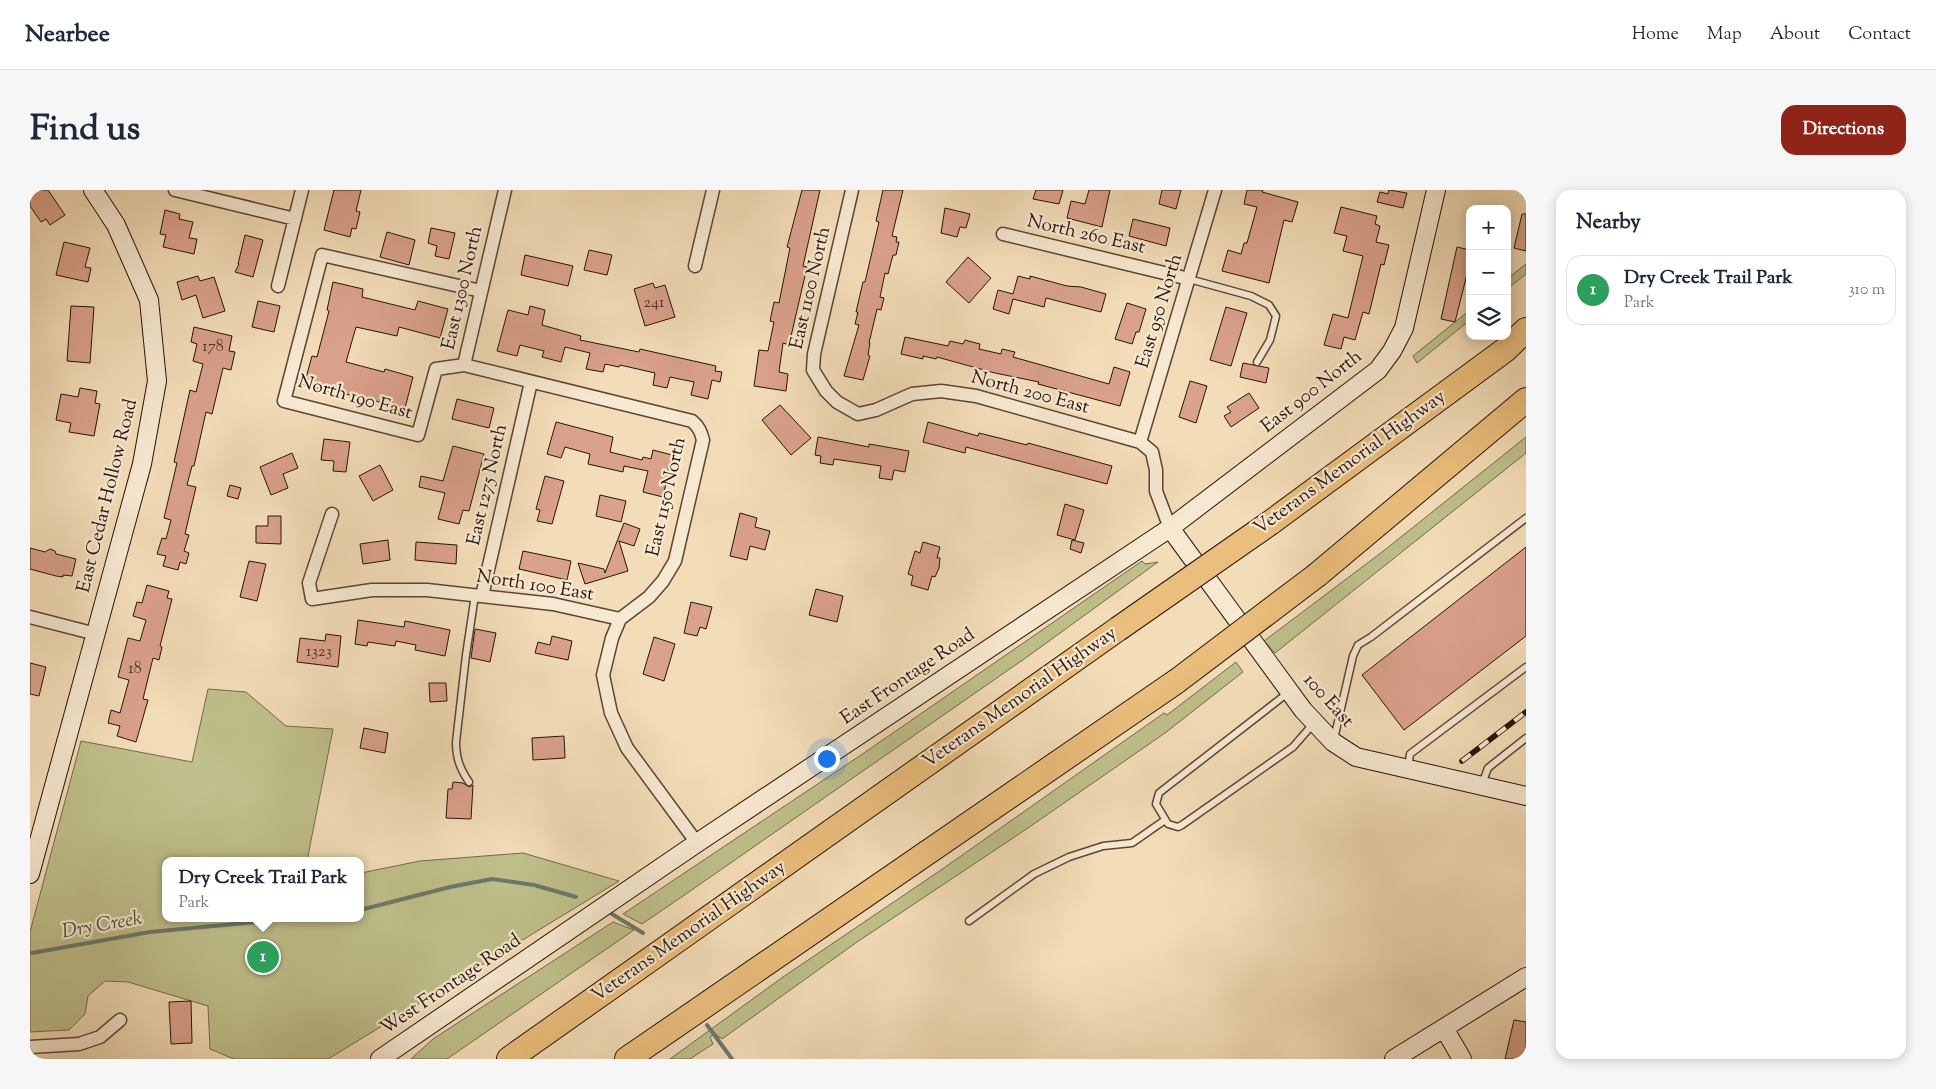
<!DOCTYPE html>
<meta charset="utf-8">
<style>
body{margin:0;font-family:"Sorts Mill Goudy",serif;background:#f6f6f7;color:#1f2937}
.controls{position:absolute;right:15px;top:15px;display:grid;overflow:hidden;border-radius:10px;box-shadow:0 2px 12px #0003}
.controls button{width:45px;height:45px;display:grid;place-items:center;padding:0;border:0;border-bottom:1px solid #e0e1e3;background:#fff;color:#1f2937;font:25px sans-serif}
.you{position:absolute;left:796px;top:568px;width:18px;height:18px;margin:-12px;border:4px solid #fff;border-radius:50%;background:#1a73e8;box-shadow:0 0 0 8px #1a73e833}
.badge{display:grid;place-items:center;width:32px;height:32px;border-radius:50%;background:#8f2418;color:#fff;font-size:16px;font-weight:700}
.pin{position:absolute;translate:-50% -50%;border:2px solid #fff;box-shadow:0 1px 5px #0006}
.popup{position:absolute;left:132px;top:667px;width:202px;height:65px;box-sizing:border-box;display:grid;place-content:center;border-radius:10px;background:#fff;filter:drop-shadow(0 1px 4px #0005);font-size:16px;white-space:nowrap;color:#747a83}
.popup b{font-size:19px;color:#1f2937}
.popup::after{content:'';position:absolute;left:50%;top:100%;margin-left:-10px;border:10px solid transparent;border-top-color:#fff}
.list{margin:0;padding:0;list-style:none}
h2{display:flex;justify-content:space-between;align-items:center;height:65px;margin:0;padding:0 20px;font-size:21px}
h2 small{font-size:16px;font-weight:400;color:#747a83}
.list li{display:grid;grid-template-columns:32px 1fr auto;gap:15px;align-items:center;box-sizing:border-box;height:70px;margin:0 10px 10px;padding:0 10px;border:1px solid #e0e1e3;border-radius:15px}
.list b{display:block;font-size:19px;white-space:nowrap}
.list p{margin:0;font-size:16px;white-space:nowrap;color:#747a83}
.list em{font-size:16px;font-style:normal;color:#747a83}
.icon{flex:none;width:28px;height:28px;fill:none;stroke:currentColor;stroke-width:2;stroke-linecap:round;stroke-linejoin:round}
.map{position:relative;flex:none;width:1496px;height:869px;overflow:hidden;border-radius:15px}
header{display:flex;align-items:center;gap:30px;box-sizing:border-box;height:70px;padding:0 25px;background:#fff;border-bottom:1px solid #e0e1e3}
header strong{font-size:24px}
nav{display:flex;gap:28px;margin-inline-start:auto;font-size:18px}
.intro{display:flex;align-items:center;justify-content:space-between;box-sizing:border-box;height:120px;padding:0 30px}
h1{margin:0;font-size:35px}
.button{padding:12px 22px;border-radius:15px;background:#8f2418;color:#fff;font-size:18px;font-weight:700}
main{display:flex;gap:30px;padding:0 30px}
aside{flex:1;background:#fff;border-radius:15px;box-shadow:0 2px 12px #0003}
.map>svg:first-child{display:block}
.green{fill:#bfc08b;stroke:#74694a}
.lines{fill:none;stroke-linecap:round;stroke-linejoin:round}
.stream{stroke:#6d786b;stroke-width:4}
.building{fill:#daa18b;stroke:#28120a}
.lane-casing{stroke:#5b4536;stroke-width:9}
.street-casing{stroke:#5b4536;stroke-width:15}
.secondary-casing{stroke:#28120a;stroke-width:20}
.highway-casing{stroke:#28120a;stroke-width:26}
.lane{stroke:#f7e9d1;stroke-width:6}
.street{stroke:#f7e9d1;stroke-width:12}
.secondary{stroke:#f7e9d1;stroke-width:18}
.highway{stroke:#eabe7c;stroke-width:24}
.rail-casing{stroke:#28120a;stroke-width:5.5}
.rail{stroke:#f7e9d1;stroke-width:4;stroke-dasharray:11;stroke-linecap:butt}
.highway-bridge-casing{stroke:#28120a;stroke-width:26;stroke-linecap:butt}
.highway-bridge{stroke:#eabe7c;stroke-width:24}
.labels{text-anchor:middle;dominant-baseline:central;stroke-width:4.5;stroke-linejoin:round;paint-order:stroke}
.number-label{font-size:16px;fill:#54362a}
.street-label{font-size:19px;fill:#28120a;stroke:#f7e9d1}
.water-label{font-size:20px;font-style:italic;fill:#504e43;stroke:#f7e9d1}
</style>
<header>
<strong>Nearbee</strong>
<nav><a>Home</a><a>Map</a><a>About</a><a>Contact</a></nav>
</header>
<div class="intro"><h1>Find us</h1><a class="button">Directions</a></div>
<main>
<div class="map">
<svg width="1496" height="869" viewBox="0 0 1496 869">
<rect width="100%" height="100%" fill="#f3ddb8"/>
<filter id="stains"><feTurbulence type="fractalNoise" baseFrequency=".004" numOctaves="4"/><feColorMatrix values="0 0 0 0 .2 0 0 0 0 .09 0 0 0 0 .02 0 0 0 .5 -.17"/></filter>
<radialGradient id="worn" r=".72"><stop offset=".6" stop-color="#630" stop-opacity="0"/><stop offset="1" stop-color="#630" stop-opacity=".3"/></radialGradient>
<path class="green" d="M1496 74V84L1477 99V89Z
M1440 120V130L1387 173 1383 166Z
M1496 247V263L1245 463 1234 451 1356 359Z
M1112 371 1115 374 1128 372 997 467 653 706 612 734 593 724 831 565Z
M1206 472 1213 482 1135 543 998 638 827 752 692 849 685 844 680 847 683 854 660 869H640L753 787 911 680 1134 523 1137 525Z
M178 499 216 502 256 536 303 539 277 671H136V728H330L331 683 390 671 493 663 589 691 298 869H204L180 859 178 816 98 792 75 791 58 806 55 824 39 840 0 842V742L51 551 162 572Z
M583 732 604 740 417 869H381L403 849Z"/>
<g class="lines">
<path class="stream" d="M330 720 420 697 462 689 504 695 546 707
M582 724 613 743
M2 763 120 742 267 728
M677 835 702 869"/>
</g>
<path class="building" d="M0 0H18L35 25 20 35 16 29 11 32 0 16Z
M304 0H331L326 21 330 22 326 39 322 38 320 47 294 40Z
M772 0H790L773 76 777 77 759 155 753 153 749 182 758 184 756 201 724 196 729 160 738 161 744 132 740 131 744 112 749 113 760 58 757 57Z
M853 0H873L862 46 867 47 866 52H869L866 65H863L858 84 855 83 850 107 854 108 851 120 847 119 839 153H840L838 165 840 166 833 190 814 186 829 135 825 134 828 122H826L833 92H835L849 32 846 31Z
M1006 0H1033L1029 14 1003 9Z
M1059 0H1080L1072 37 1037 28 1041 11 1055 14Z
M1132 0H1151L1146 19 1129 14Z
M1217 0H1233L1232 2 1268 12 1262 32 1254 30 1239 93 1192 81 1198 60 1211 64 1214 53H1217L1227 17 1214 14Z
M1359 0 1377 3 1373 18 1347 12 1350 2 1358 4Z
M1311 17 1347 26 1345 34 1350 36 1346 52 1359 55 1354 75 1351 74 1339 124 1333 122 1325 150 1314 147 1311 159 1294 155 1303 124 1318 128 1333 66 1313 61 1317 46 1304 43Z
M915 18 940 24 936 38 930 37 927 47 911 43Z
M135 20 150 24 149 29 163 32 159 48 167 49 164 64 133 57 136 45 130 44Z
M1492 24H1496V61L1484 58Z
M1103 29 1140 38 1136 56 1099 46Z
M401 38 425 43 419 69 405 66 407 56 398 53Z
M357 42 385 50 379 75 350 67Z
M215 45 233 50 223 87 205 82 209 74H208Z
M34 52 60 58 55 77 61 78 58 92 26 85Z
M1427 57 1440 60V84H1437L1425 132 1411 129Z
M559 60 582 65 577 85 554 80Z
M495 65 543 76 538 96 491 85Z
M938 67 961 88 939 113 916 92Z
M168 86 170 91 184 87 195 121 173 128 166 105 152 110 147 92Z
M988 86 1000 89V86L1037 96 1051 97 1076 104 1071 122 1016 108 1014 117 983 109 979 124 963 119 968 100 983 104Z
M303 92 333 99 332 107 385 120 388 111 418 119 410 148 369 137 367 146 326 137 316 172 354 182 355 179 383 187 375 218 303 201 302 203 274 195 282 166 287 167 299 121 297 120Z
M623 93 625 98 635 95 645 127 615 136 604 99Z
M228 111 250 116 244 142 222 137Z
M1097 113 1116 119 1109 142H1106L1102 154 1085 149Z
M41 116 64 117 60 173 37 171Z
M500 116 515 120 512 135 551 146 550 150 609 162 610 159 686 176 685 181 692 182 690 192 682 190 678 209 661 205 664 192 640 187 637 198 623 195 625 183 590 175 589 177 575 174 573 182 556 179 560 163 535 157 531 172 512 167 514 161 490 155 487 166 467 161 478 120 498 125Z
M1196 117 1217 123 1201 176 1180 170Z
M164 137 202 146 199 161 205 162 201 180 193 178 182 224 176 222 164 276H162L157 295 166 297 155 344 159 345 154 361 159 363 156 374 150 372 148 380 133 376 136 366 127 364 132 348 136 349 141 330 134 328 147 273 144 272 160 200 166 202 173 174 163 171 167 154 161 152Z
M875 147 918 156 920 151 933 154 935 150 950 154 949 159 971 164 972 159 985 162 983 167 1079 194 1084 177 1100 182 1090 216 1008 194 1009 192 965 183 907 167 906 169 893 166V169L871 164Z
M1213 173 1239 178 1236 193 1210 187Z
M1160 191 1177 196 1166 233 1149 227Z
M50 198 67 201 65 213 70 214 64 246 39 242 41 233 26 230 31 204 48 207Z
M1219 203 1229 218 1201 237 1194 226 1201 222 1197 217Z
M427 209 464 218 459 238 422 229Z
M750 215 781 248 761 265 732 230Z
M526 232 583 247 580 262 612 270 613 267 621 269 623 260 642 265 633 307 613 302 618 281 594 276 593 282 558 274 560 264 535 257 531 268 517 264Z
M898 232 948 246 949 243 997 255 998 253 1082 276 1077 294 936 257 935 263 893 252Z
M788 247 839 257V254L879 261 875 282 864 280 862 290 849 288 851 276 804 269 803 275 790 273 791 266 785 265Z
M294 249 320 252 316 282 303 281 304 271 291 270Z
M423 256 454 264 439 321 433 320 429 334 408 329 415 303 389 297 391 286 413 291Z
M262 263 268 278 253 284 258 298 241 305 230 277Z
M350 275 363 300 343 311 329 286Z
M515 286 534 291 522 334 507 331 510 320 506 319Z
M200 295 211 298 208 309 197 306Z
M570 305 596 311 591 332 566 326Z
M1035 314 1054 320 1045 350 1027 345Z
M710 323 727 328 725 337 740 341 735 360 720 356 717 370 700 366Z
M238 326H251V354L226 353V336H238Z
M594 333 610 339 604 356 589 351 598 381 555 394 548 373 574 379 575 383Z
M358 350 360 370 333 374 330 354Z
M1042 350 1054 353 1051 363 1040 359Z
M386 352 427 355 426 374 385 370Z
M893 352 910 357 907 368H910L909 378 905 387 902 386 898 400 881 395 883 386 878 384 885 361 890 363Z
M1496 357V446L1374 540 1332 485Z
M0 358 15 362 20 359 25 361 26 364 46 369 42 386 33 385V387L26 386 0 379Z
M493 361 541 371 537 390 489 379Z
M219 371 236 374 227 411 210 407Z
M117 395 139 401 137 408 142 409 130 456 132 457 129 470 123 468 113 509 118 510 106 552 87 546 90 536 78 533 81 520 90 523 99 490 88 487 98 448 110 451 116 430 103 426 107 412 112 413Z
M786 399 813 406 807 432 779 425Z
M661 412 682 417 676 439 670 437 667 446 654 443Z
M328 430 374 437 375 431 420 440 415 466 385 460 386 455 366 451 365 456 338 452 337 456 325 454Z
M445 439 466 443 460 472 441 468Z
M296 444 311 446 308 477 267 472 270 448 295 451Z
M522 446 542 451 538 470 505 463 508 452 520 455Z
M624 447 645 454 634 491 613 484Z
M0 473 16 477 9 506 0 504Z
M399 493H416L417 511 400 512Z
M334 538 358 543 355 563 330 558Z
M534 546 535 568 503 570 502 548Z
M423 592 433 593 439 597 443 595 441 629 416 628 418 599H422Z
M161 811 162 853 141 854 139 812Z
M1484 830 1496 832V869H1475Z"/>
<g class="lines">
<defs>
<path id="lane" d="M1159 89 1221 106 1239 115 1246 126 1240 150 1227 172
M1259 502 1129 603 1126 614 1138 634 1148 637 1152 635 1263 557 1284 533
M1304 549 1323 466 1328 455 1341 447 1496 328
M1378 577 1380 564 1496 477
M439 592C430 579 426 568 426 552L436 465 445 405
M1452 594 1458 578 1496 548
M939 731 1004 684 1039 667 1073 656 1102 653 1135 630"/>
<path id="street" d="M145 0 265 29
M822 0 784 164 783 180 796 201 807 212 828 224 846 220 882 204 911 201 946 206 1110 252 1122 262 1126 280V301L1140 338
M973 44 1159 89
M665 76 683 0
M248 96 272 0
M451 101 292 65 254 211 388 245 406 179 434 175 662 231C669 237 671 242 673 250L645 371 633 391 619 407 590 429 582 448 573 485 581 523 597 558 667 653
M434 175 475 0
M1110 252 1185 0
M302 324 279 393 282 409 342 400H397L523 414 590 429
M452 406 501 192
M0 427 66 444
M0 857 49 854 70 847 90 830"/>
<path id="secondary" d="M1140 338 1273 520 1303 552 1326 567 1496 606
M0 684 112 274 127 191 119 110 86 35 63 0
M1414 838 1432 869
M350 869 667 653 1140 338 1348 180 1362 161 1374 138 1406 0
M1364 869 1496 787"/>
<path id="highway" d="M1240 333 1475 160 1496 140
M1287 385 1496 210
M479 869 1088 439
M597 869 1147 491"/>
</defs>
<use href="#lane" class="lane-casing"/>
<use href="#street" class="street-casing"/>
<use href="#secondary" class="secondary-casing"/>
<use href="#highway" class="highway-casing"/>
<use href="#lane" class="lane"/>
<use href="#street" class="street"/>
<use href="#secondary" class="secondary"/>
<use href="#highway" class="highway"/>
<defs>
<path id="rail" d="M1432 571 1496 522"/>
</defs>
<use href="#rail" class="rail-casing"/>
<use href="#rail" class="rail"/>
<defs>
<path id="highway-bridge" d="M1088 439 1240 333
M1147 491 1287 385"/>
</defs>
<use href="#highway-bridge" class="highway-bridge-casing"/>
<use href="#highway-bridge" class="highway-bridge"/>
</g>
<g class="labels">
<g class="number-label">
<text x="624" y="113">241</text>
<text x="183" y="157">178</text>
<text x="289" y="462">1323</text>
<text x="105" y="479">18</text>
</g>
<g class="street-label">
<text transform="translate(1056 45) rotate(13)">North 260 East</text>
<text transform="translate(433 98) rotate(-77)">East 1300 North</text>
<text transform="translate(781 98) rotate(-77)">East 1100 North</text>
<text transform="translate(1130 121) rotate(-73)">East 950 North</text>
<text transform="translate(1282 202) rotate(-38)">East 900 North</text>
<text transform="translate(1000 203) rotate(15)">North 200 East</text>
<text transform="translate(325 208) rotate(16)">North 190 East</text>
<text transform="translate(1320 273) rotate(-36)">Veterans Memorial Highway</text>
<text transform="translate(458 295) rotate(-77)">East 1275 North</text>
<text transform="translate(78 306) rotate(-76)">East Cedar Hollow Road</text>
<text transform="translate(637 307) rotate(-77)">East 1150 North</text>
<text transform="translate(505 396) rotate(9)">North 100 East</text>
<text transform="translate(878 487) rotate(-34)">East Frontage Road</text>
<text transform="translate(990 508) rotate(-35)">Veterans Memorial Highway</text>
<text transform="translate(1298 511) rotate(48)">100 East</text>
<text transform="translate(659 742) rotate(-35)">Veterans Memorial Highway</text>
<text transform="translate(421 795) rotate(-34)">West Frontage Road</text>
</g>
<g class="water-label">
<text transform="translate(72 736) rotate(-10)">Dry Creek</text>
</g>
</g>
<rect width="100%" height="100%" filter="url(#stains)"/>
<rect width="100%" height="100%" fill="url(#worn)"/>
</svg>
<div class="controls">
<button>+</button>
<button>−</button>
<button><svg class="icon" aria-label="layers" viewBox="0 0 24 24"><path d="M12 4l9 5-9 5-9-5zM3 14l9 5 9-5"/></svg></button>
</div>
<div class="you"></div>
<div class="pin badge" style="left:233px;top:767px;background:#2e9e5b">1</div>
<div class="popup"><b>Dry Creek Trail Park</b>Park</div>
</div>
<aside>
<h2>Nearby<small></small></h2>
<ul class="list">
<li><span class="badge" style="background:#2e9e5b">1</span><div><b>Dry Creek Trail Park</b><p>Park</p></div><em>310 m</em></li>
</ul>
</aside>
</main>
